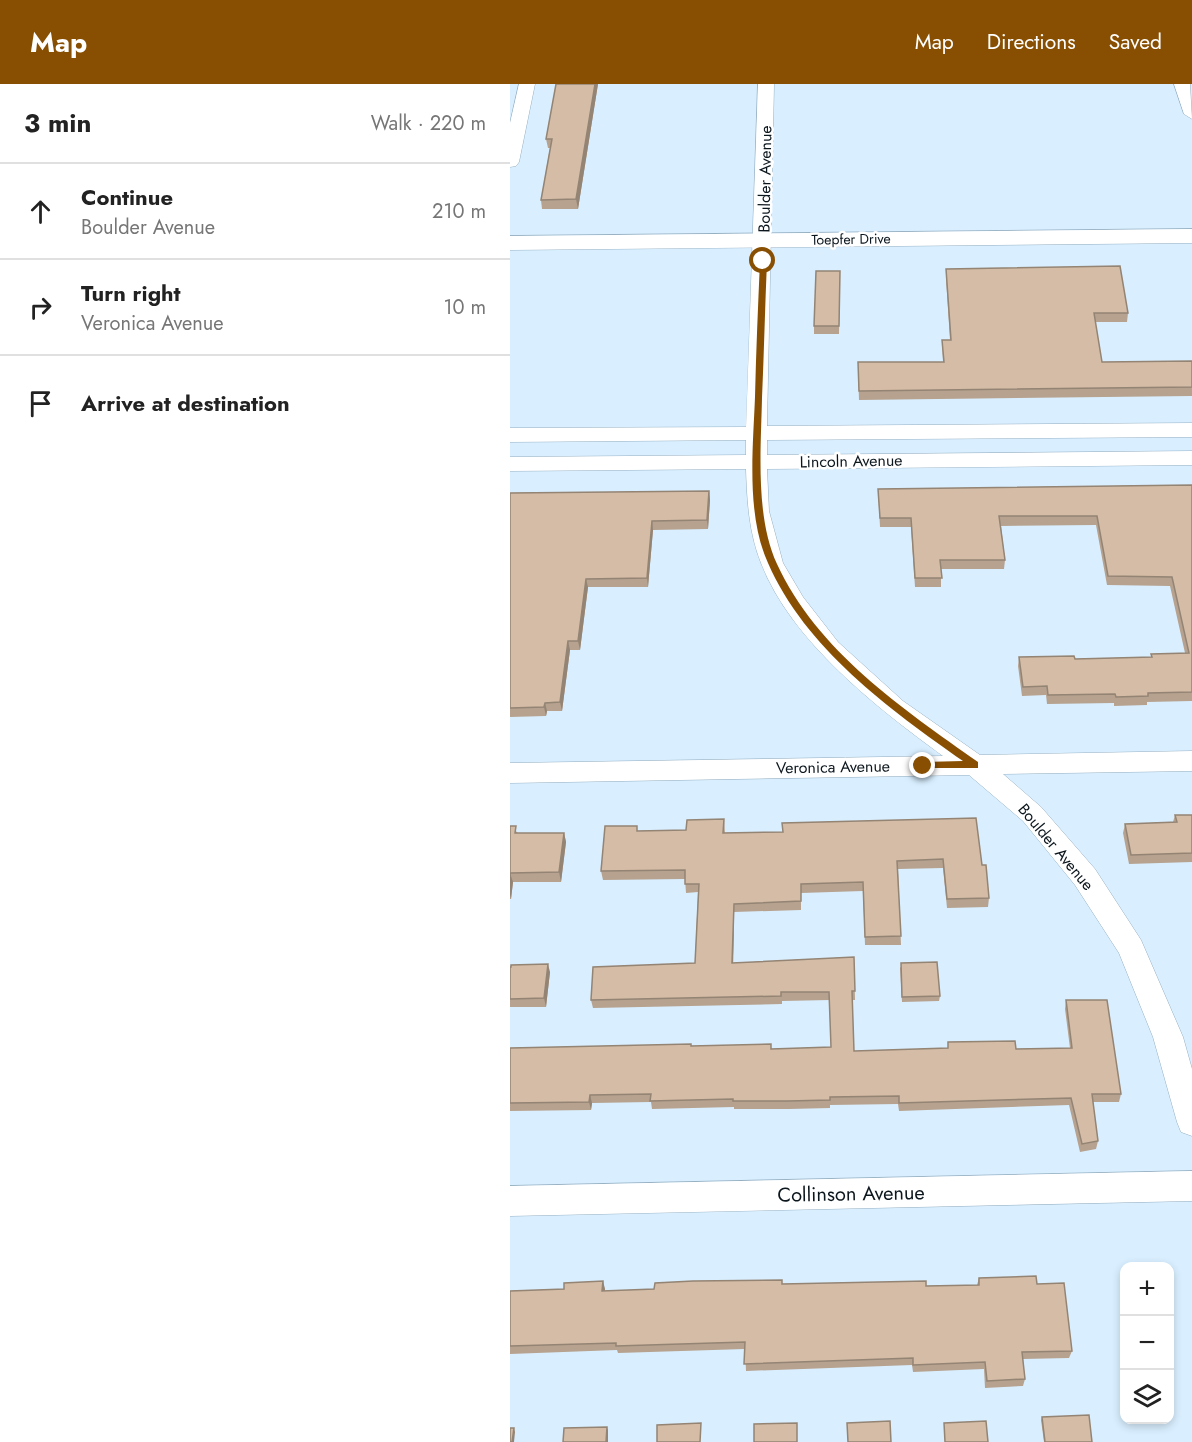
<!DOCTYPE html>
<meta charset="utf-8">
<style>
body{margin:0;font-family:Jost,sans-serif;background:#f2f2f2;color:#222}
.controls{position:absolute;right:18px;bottom:18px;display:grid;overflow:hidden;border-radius:12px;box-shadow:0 3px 9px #0003}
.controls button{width:54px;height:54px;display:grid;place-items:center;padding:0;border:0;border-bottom:2px solid #e0e0e0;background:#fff;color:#222;font:30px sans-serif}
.stop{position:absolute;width:18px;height:18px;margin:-14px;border:4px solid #884f02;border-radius:50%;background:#fff}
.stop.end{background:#884f02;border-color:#fff;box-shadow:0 2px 6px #0008}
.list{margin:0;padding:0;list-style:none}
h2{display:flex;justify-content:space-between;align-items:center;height:78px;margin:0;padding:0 24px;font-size:26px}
h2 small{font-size:20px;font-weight:400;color:#767676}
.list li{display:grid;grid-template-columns:39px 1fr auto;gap:18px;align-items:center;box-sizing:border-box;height:96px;padding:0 24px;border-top:2px solid #e0e0e0}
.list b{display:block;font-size:22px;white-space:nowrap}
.list p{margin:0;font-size:20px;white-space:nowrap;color:#767676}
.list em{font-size:20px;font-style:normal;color:#767676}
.icon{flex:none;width:33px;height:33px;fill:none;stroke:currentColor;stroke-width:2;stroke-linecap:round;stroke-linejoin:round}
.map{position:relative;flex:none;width:682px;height:1358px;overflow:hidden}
header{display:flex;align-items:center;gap:36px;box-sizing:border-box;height:84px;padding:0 30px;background:#884f02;color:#fff}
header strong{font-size:28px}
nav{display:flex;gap:33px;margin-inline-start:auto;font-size:21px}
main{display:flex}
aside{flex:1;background:#fff}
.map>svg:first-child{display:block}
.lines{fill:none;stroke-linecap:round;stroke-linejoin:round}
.street-casing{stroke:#95afc2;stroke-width:1}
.secondary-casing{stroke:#95afc2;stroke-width:1}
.street{fill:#fff;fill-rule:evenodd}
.secondary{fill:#fff;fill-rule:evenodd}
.wall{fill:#b6a28f}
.shaded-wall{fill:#948474}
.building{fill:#d4bca6;stroke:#948474;stroke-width:1.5}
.route{fill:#884f02}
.labels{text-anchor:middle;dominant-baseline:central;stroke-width:5;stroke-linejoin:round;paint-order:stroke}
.far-street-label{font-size:14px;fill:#0c161d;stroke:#fff}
.street-label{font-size:16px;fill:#0c161d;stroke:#fff}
.near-street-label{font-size:20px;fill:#0c161d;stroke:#fff}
</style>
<header>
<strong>Map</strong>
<nav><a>Map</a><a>Directions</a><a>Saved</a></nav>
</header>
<main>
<aside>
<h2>3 min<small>Walk · 220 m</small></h2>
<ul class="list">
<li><svg class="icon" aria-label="ahead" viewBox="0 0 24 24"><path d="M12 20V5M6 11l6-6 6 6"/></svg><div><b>Continue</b><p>Boulder Avenue</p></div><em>210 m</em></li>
<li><svg class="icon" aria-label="right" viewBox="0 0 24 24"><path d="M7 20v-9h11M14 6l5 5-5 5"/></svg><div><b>Turn right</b><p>Veronica Avenue</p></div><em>10 m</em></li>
<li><svg class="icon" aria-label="arrive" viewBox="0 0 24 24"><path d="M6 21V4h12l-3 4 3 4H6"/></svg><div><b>Arrive at destination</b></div></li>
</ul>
</aside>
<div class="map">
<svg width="682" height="1358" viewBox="0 0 682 1358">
<rect width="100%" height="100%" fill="#d9efff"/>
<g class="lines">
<defs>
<path id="street" d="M9 0H25L9 78 6 82 0 83V39Z
M248 0H264L257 342 682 339V353L257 356V371L682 367V381L257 385 259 427 273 479 293 513 328 558 393 617 470 671 682 667V687L493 690 531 723 585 785 631 856 673 953 682 985V1052L671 1048 667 1038 643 953 609 869 565 801 513 737 459 691 0 699V679L433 672C367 624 281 557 251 479 239 449 237 417 236 385L0 387V373L236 371V356L0 358V344L236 343Z
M664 0H680L682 35 674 30Z
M682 1087V1117L0 1132V1102Z"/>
<path id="secondary" d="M682 145V159L0 166V152Z"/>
</defs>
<use href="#street" class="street-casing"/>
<use href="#secondary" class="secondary-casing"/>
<use href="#street" class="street"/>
<use href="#secondary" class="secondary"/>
</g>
<path class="wall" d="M46 0H88L68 125H32L31 116 40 64H38L36 55Z
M436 185 618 229 617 238H585L592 278 682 277V312L349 316 348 287 433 278 432 256H440L436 194Z
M330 187 329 250H304V242Z
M682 401V617L637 618V621L604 622V619L537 620 536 611 512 612 508 582 509 573 565 575 641 573V570L675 569 660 502 597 501 586 441 491 442 495 476 494 485H431V503H405L401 443H370L368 405Z
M199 407 200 416 198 445 143 446 138 503H78L70 566H60L52 627H37L36 632 0 633V409Z
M665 731H682V778L619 780 613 749 615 740 663 738Z
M214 735 215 749 273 748 472 781 479 814 478 823 437 824 433 784 388 785 391 861H355L353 807 291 809V826L224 828 223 879 344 873 345 916H342L344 967 438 964V958L506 965 560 964 555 925 556 916 611 1010 609 1018H583L588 1057 586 1065 570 1068 559 1021 389 1027 388 1020 320 1021V1024L279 1025H224V1023L142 1025 141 1018 82 1019 81 1026 0 1027V964L181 962 262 965 321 963 320 916 272 917V920L83 924 81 916 185 879 188 808 176 809 175 795 93 796 91 787 128 747 176 746Z
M0 742 8 749H54L56 758 51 798H3L1 815H0Z
M0 883 40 888 36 923H0Z
M390 883 430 912 429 917 392 918Z
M469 1194 527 1200 562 1267 559 1274 513 1275 515 1295 513 1302 475 1304 474 1285 403 1288 402 1281 236 1287 235 1265 108 1269 107 1266 0 1270V1207L54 1205 93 1197 95 1207 272 1200 416 1202 467 1201Z
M532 1333 582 1358H534L531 1336Z"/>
<path class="shaded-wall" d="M85 0H88L68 125 66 115Z
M199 407 200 416 198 445 197 436Z
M142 437 143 446 138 503 137 494Z
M76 495 78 503 70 566 68 557Z
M58 557 60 566 52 627 50 618Z
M35 619 37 627 36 632 34 623Z
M54 749 56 758 51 798 49 788Z
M0 789 3 798 1 815 0 811Z
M224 820V828L223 887 222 879Z
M38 880 40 888 36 923 34 914Z
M80 1011 82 1019 81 1026 79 1018Z
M93 1197 95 1205 94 1215 92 1207Z
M97 1343 98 1346V1358H96Z
M4 1344 5 1348 4 1358H2Z"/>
<path class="building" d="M46 0H85L66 115 31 116 42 55H36Z
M610 182 618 229H584L592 278 682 277V303L349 307 348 278H434L432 256H441L436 185Z
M306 187H330L329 242H304Z
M682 401V608L638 609V612L606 613 605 610 538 611 537 602 513 603 509 573 564 572 565 575 642 573 641 570 679 569 662 493 598 492 587 432H489L495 476H430L432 494H405L401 434H370L368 405Z
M199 407 197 436 142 437 137 494 76 495 68 557H58L50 618 35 619 34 623 0 624V409Z
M665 731H682V769L621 771 615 740 667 738Z
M466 734 472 781H476L479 814 437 815 433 775 387 777 391 852 355 853 353 798 291 800V817L224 820 222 879 344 873 345 907H342L344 967 438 964V958L505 957 506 965 562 964 556 916H597L611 1010H582L588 1057 572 1060 561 1014 389 1019V1012L320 1013V1016L278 1017H223V1015L140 1017 141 1010 80 1011 79 1018 0 1019V964L181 960V962L261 960V965L321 963 319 908H271V912L81 916 83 883 185 879 189 800H175V786L91 787 95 742H127V747L176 746 177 736 214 735 213 749 273 748 272 739Z
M0 742H6L5 749H54L49 788 0 789V793Z
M427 878 430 912 392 913 391 879Z
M38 880 34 914 0 915V883H1V881Z
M526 1192 527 1200 554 1199 562 1267 512 1268 515 1295 477 1297 475 1278 403 1281V1274L234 1280 235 1258 106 1262V1259L0 1262V1207L54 1205V1199L93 1197 92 1207 144 1205 145 1199 183 1197 272 1196V1200L416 1197V1202L469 1201V1194Z
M579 1331 582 1358H535L532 1333Z
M380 1337 381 1358H338L337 1339Z
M476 1337 478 1358H435L434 1339Z
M191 1339 190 1358H147V1341Z
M287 1339V1358H244V1340Z
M97 1343 96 1358H53L54 1344Z
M0 1344H4L2 1358H0Z"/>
<path class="route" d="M253 175 257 177C255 223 254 268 252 314 251 364 245 433 267 480 307 567 393 625 468 678V684H410V679L413 678 453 677C380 626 295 564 258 479 236 431 243 365 245 313 246 268 248 223 250 177Z"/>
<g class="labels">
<g class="far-street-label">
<text transform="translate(341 155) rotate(-1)">Toepfer Drive</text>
</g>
<g class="street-label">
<text transform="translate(255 95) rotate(-89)">Boulder Avenue</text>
<text transform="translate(341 377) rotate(-1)">Lincoln Avenue</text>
<text transform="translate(323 683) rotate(-1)">Veronica Avenue</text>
<text transform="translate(546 763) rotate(50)">Boulder Avenue</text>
</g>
<g class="near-street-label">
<text transform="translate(341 1110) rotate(-1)">Collinson Avenue</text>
</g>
</g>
</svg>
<div class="controls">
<button>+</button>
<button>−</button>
<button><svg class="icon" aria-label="layers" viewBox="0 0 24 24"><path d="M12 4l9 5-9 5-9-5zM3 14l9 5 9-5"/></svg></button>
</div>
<div class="stop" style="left:253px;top:177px"></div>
<div class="stop end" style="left:413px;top:682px"></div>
</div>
</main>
